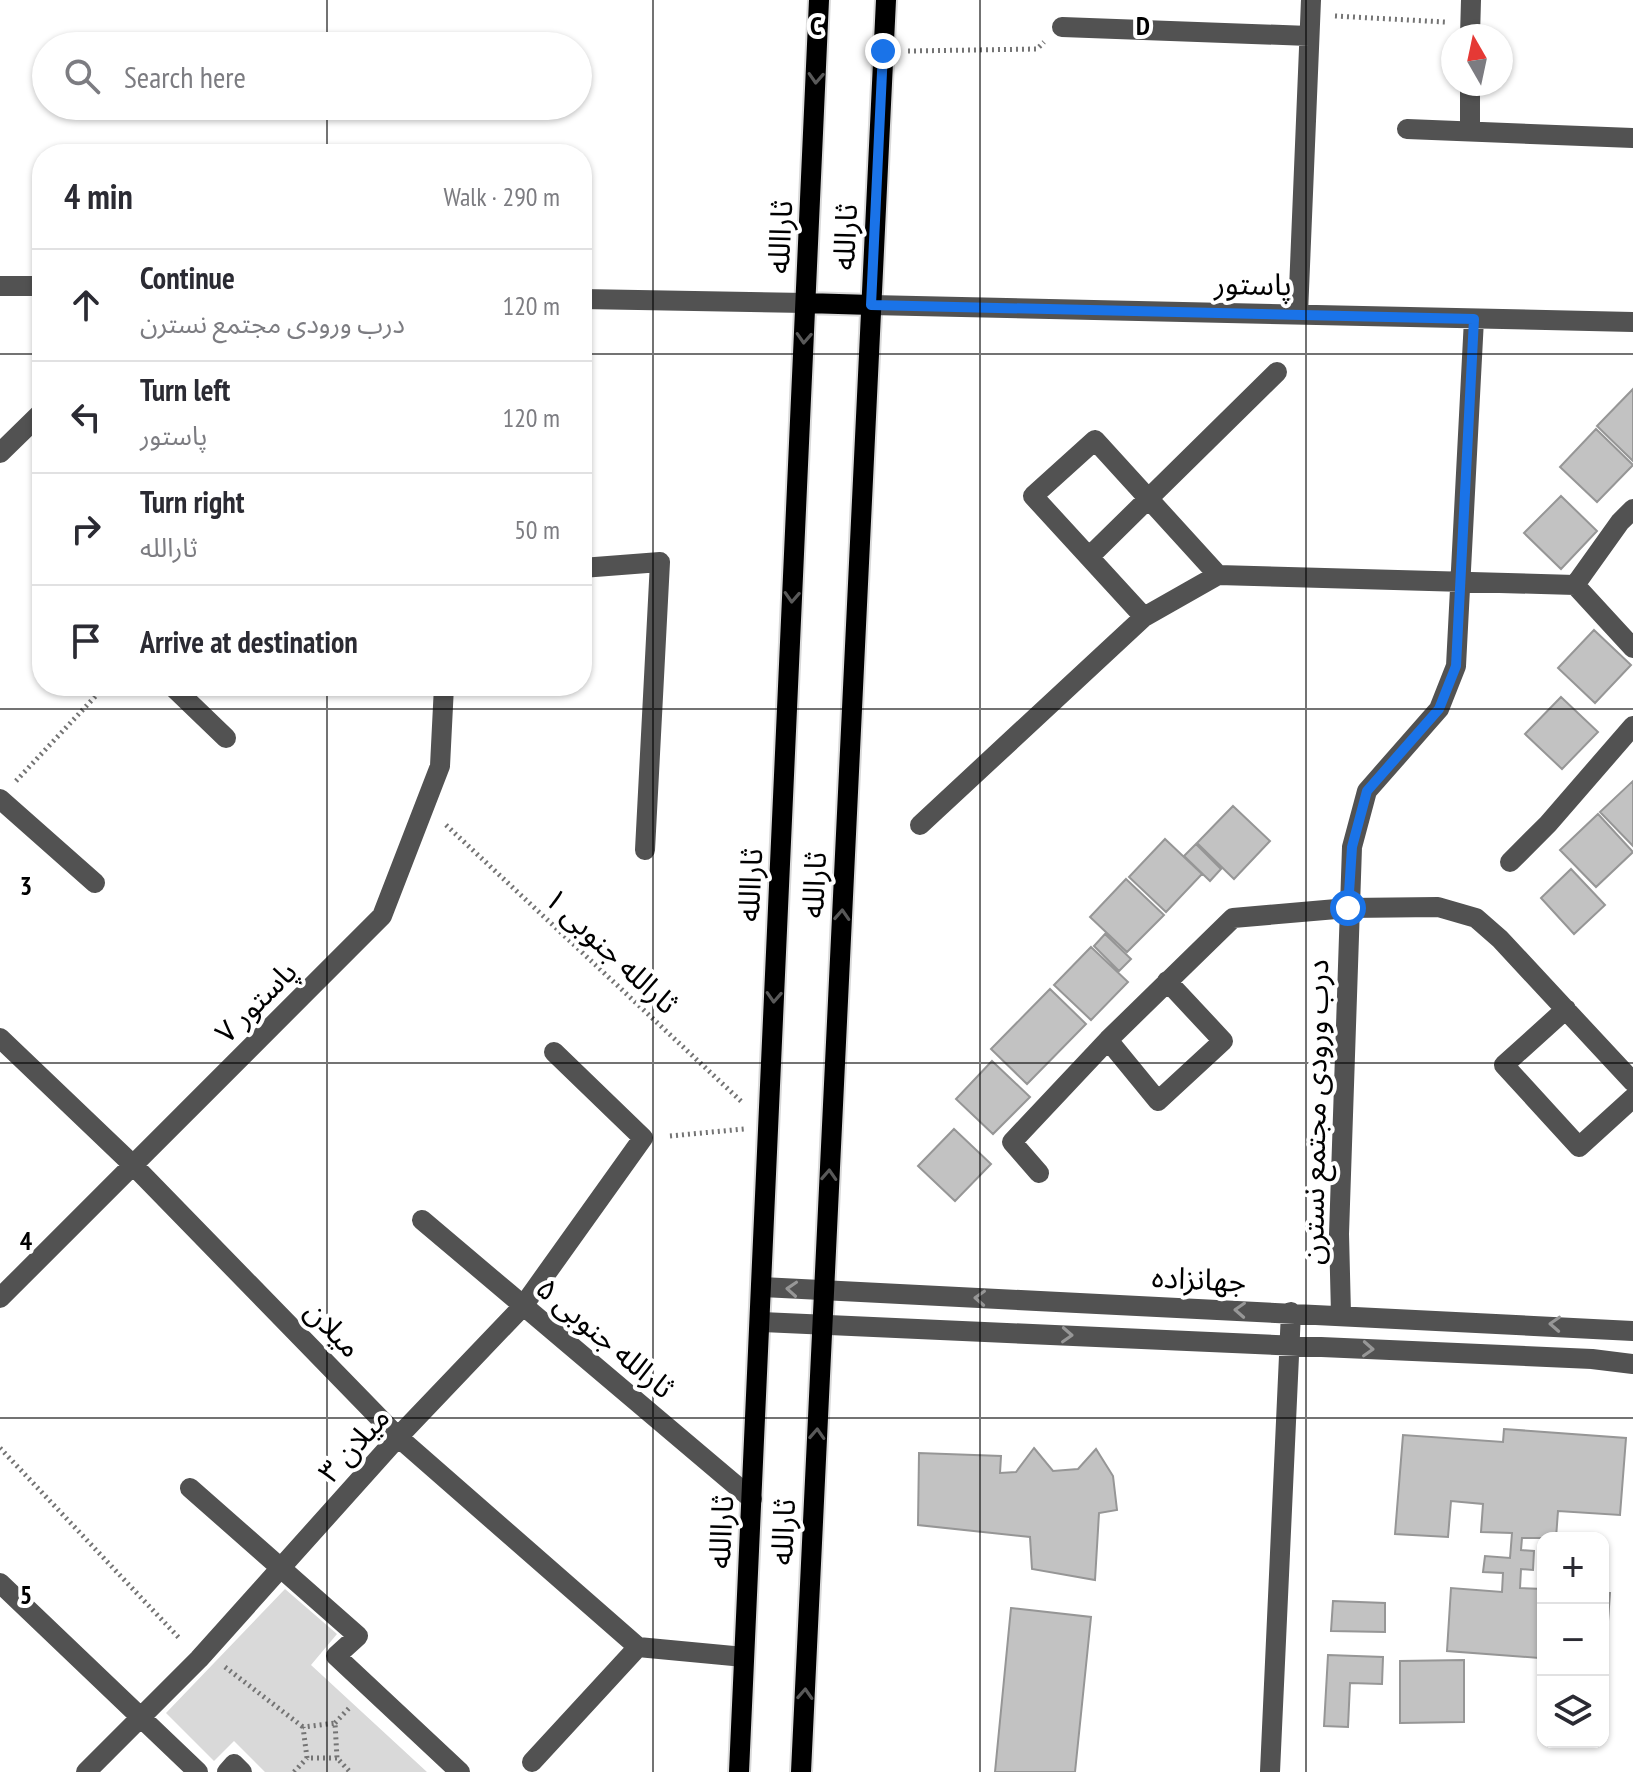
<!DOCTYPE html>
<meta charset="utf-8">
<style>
body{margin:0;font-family:"PT Sans Narrow","Noto Sans Arabic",sans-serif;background:#f2f2f3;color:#2b2b33}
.controls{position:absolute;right:24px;bottom:24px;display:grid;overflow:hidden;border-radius:16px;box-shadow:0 2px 6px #0004}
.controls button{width:72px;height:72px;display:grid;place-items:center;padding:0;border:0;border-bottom:2px solid #e1e1e2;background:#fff;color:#2b2b33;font:40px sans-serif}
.compass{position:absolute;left:1441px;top:24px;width:72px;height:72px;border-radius:50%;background:#fff;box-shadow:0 2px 6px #0004;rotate:351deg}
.stop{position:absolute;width:24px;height:24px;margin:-18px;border:6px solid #1a73e8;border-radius:50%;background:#fff}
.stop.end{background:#1a73e8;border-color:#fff;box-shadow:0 2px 8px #0008}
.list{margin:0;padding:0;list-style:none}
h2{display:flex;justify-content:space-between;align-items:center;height:104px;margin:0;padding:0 32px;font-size:34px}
h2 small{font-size:26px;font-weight:400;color:#7c7c81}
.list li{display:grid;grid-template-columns:52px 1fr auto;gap:24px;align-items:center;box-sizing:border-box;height:112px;padding:0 32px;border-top:2px solid #e1e1e2}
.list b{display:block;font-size:30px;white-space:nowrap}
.list p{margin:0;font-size:26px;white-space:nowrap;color:#7c7c81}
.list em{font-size:26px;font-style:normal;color:#7c7c81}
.icon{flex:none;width:44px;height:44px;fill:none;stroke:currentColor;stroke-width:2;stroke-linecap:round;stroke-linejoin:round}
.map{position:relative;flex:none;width:1633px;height:1772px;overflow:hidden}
.search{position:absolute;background:#fff;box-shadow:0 2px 6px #0004;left:32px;top:32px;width:560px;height:88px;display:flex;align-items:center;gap:20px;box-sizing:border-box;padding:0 28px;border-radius:44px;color:#7c7c81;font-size:30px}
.panel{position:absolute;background:#fff;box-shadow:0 2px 6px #0004;left:32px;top:144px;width:560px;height:552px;border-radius:32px}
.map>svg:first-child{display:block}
.green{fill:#d9d9d9}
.building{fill:#c2c2c2;stroke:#969696;stroke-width:2}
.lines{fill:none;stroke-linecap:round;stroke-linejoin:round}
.major-casing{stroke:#dbdbdb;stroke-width:24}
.path{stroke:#747474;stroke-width:5;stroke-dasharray:2 4;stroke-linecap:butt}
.minor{stroke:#525252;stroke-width:20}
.major{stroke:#000;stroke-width:20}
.oneway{stroke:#595959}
.oneway2{stroke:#979797}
.route{stroke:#1a73e8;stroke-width:10}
.grid{fill:none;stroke:#000;stroke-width:2;stroke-opacity:0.55}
.labels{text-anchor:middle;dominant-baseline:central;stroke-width:8;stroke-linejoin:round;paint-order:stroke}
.street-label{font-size:30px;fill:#000;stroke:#fff}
.grid-label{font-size:26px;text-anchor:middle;font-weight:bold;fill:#000;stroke:#fff;stroke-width:8;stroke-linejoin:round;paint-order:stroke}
</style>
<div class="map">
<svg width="1633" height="1772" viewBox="0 0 1633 1772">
<rect width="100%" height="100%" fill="#fff"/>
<path class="green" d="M285 1589 337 1634 311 1665 427 1772H265L234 1741 214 1761 166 1713Z"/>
<path class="building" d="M1633 389V461L1597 426Z
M1596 429 1633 465 1597 502 1560 467Z
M1561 496 1597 531 1561 569 1524 533Z
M1594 630 1631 665 1595 703 1558 668Z
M1561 697 1598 732 1562 769 1525 734Z
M1633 781V846L1600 812Z
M1233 806 1270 841 1234 879 1197 843Z
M1598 814 1633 852 1596 887 1560 850Z
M1165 839 1202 874 1166 912 1129 877Z
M1196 844 1221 869 1210 881 1184 856Z
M1571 869 1605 905 1574 934 1541 898Z
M1126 879 1164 915 1127 952 1090 917Z
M1105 934 1131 959 1119 971 1094 946Z
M1091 947 1128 982 1091 1020 1054 985Z
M1050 989 1086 1024 1027 1084 991 1049Z
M992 1061 1030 1097 993 1134 956 1099Z
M954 1129 991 1164 955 1201 918 1166Z
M1504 1429 1626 1438 1620 1515 1558 1511 1556 1538H1522L1521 1550 1534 1551 1533 1570 1521 1569 1520 1588 1543 1589V1644L1539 1658 1447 1651 1451 1588 1502 1592 1503 1573 1483 1572 1485 1556 1510 1558 1512 1533 1481 1532 1483 1504 1451 1501 1448 1537 1395 1534 1403 1435 1503 1442Z
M1034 1448 1053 1471 1078 1469 1096 1449 1113 1476 1117 1510 1099 1513 1095 1580 1032 1569 1030 1537 918 1525 919 1453 1001 1456 1000 1473 1016 1472Z
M1603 1593H1610L1606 1649H1603Z
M1333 1601 1385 1603V1632L1331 1631Z
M1011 1608 1091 1617 1075 1772H995Z
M1328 1655 1383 1657 1382 1684 1350 1683 1348 1727 1324 1726Z
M1464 1660V1722L1400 1723V1661Z"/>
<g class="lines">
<defs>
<path id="major" d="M806 303 871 305
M739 1772 819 0
M801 1772 886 0"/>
</defs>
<use href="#major" class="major-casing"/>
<path class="path" d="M1335 16 1445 22
M908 51 1037 49 1044 42
M16 781 105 686
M446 825 743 1103
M670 1136 744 1129
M0 1448 181 1640
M225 1667 303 1727
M335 1723 351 1706
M337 1758H307L303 1727 335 1723 337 1758 350 1772
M294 1772 307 1758"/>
<path class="minor" d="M1062 27 1309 36
M1470 36 1471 0
M1407 129 1633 138
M1470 131V84
M0 286H42
M582 299 806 303
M871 305 1633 322
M1298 314 1311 0
M0 453 42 412
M1089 557 1277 372
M582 568 660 562 645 850
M1575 585 1633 648
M1144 617 1033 496 1095 440 1218 575
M172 686 226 738
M0 799 95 883
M920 825 1144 617 1218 575 1575 585 1620 522 1633 509
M1510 862 1548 824 1633 726
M1566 1009 1504 1065 1579 1147 1633 1098
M0 1038 133 1165 398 1437 638 1647
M1108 1040 1158 1101 1223 1041 1167 981
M1039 1173 1012 1142 1108 1040 1233 918 1348 908 1438 907 1476 918 1500 939 1633 1082
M422 1220 752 1499
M761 1287 1633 1331
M0 1298 382 916 440 766 444 686
M1341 1314 1339 1234 1352 847 1367 791 1439 709 1456 666 1474 319
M760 1322 1592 1359 1633 1364
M190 1488 358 1636 336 1656 460 1772
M0 1583 198 1772
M638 1647 744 1657
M532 1762 638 1647
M86 1772 199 1659 398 1437 523 1306 643 1138 554 1052
M227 1772 234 1764 242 1772
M1270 1772 1291 1312"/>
<use href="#major" class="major"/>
</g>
<defs><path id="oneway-chevron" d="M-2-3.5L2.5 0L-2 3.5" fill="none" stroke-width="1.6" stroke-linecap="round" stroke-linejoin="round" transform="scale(2)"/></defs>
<g class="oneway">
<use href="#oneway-chevron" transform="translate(816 78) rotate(93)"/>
<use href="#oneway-chevron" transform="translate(804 338) rotate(93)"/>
<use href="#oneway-chevron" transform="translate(792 597) rotate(93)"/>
<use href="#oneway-chevron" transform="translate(842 915) rotate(-87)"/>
<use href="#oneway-chevron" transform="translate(774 997) rotate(93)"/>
<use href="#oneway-chevron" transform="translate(829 1175) rotate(-87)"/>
<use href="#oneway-chevron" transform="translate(817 1434) rotate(-87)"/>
<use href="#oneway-chevron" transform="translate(805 1694) rotate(-87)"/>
</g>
<g class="oneway2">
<use href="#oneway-chevron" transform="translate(792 1289) rotate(-176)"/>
<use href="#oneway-chevron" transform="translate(980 1298) rotate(-177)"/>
<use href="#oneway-chevron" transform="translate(1240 1310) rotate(-177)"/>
<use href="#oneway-chevron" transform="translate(1555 1324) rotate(-177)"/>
<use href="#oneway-chevron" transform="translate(1067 1335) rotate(3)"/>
<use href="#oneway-chevron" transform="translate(1368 1349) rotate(3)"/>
</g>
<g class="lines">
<path class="route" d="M883 51 871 305 1474 319 1456 666 1439 709 1367 791 1352 847 1348 908"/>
</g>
<path class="grid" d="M327 0V46M653 0V1772M980 0V1772M1306 0V1772M327 106V154M0 354H42M582 354H1633M327 686V1772M0 709H1633M0 1063H1633M0 1418H1633"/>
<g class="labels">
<g class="street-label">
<text transform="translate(779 237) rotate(-87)">ثاراالله</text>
<text transform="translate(844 237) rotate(-87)">ثارالله</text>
<text transform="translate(1253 283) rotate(1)">پاستور</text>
<text transform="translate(749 885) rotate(-87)">ثاراالله</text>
<text transform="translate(813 885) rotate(-87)">ثارالله</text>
<text transform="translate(612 950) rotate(43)">ثارالله جنوبی ۱</text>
<text transform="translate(255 1001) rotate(-45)">پاستور ۷</text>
<text transform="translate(1314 1112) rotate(-89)">درب ورودی مجتمع نسترن</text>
<text transform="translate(1199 1278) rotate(3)">جهانزاده</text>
<text transform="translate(334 1328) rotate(46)">میلان</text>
<text transform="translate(606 1337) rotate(40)">ثارالله جنوبی ۵</text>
<text transform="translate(353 1444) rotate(-48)">میلان ۳</text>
<text transform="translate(720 1532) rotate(-87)">ثاراالله</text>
<text transform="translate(782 1532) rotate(-87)">ثارالله</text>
</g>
</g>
<g class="grid-label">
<text x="816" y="35">C</text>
<text x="1143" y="35">D</text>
<text x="26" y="895">3</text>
<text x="26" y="1250">4</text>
<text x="26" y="1604">5</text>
</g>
</svg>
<div class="controls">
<button>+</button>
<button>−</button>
<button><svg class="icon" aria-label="layers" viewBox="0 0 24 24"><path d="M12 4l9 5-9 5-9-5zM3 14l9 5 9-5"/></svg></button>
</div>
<svg class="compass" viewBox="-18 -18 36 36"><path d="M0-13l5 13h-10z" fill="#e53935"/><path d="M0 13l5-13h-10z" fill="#7c7c81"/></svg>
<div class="stop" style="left:1348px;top:908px"></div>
<div class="stop end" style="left:883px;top:51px"></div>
<div class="search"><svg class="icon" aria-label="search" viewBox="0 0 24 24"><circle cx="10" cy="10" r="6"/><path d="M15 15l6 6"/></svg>Search here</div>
<section class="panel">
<h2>4 min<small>Walk · 290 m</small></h2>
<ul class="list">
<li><svg class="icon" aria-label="ahead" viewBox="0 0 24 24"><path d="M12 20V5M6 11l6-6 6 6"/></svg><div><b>Continue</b><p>درب ورودی مجتمع نسترن</p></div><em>120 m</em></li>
<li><svg class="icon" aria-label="left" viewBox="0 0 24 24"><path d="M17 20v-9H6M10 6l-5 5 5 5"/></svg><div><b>Turn left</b><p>پاستور</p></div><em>120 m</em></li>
<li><svg class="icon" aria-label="right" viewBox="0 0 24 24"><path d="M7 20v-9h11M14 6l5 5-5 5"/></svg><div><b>Turn right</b><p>ثارالله</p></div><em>50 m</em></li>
<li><svg class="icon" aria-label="arrive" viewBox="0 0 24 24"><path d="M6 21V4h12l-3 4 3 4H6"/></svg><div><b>Arrive at destination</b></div></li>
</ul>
</section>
</div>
